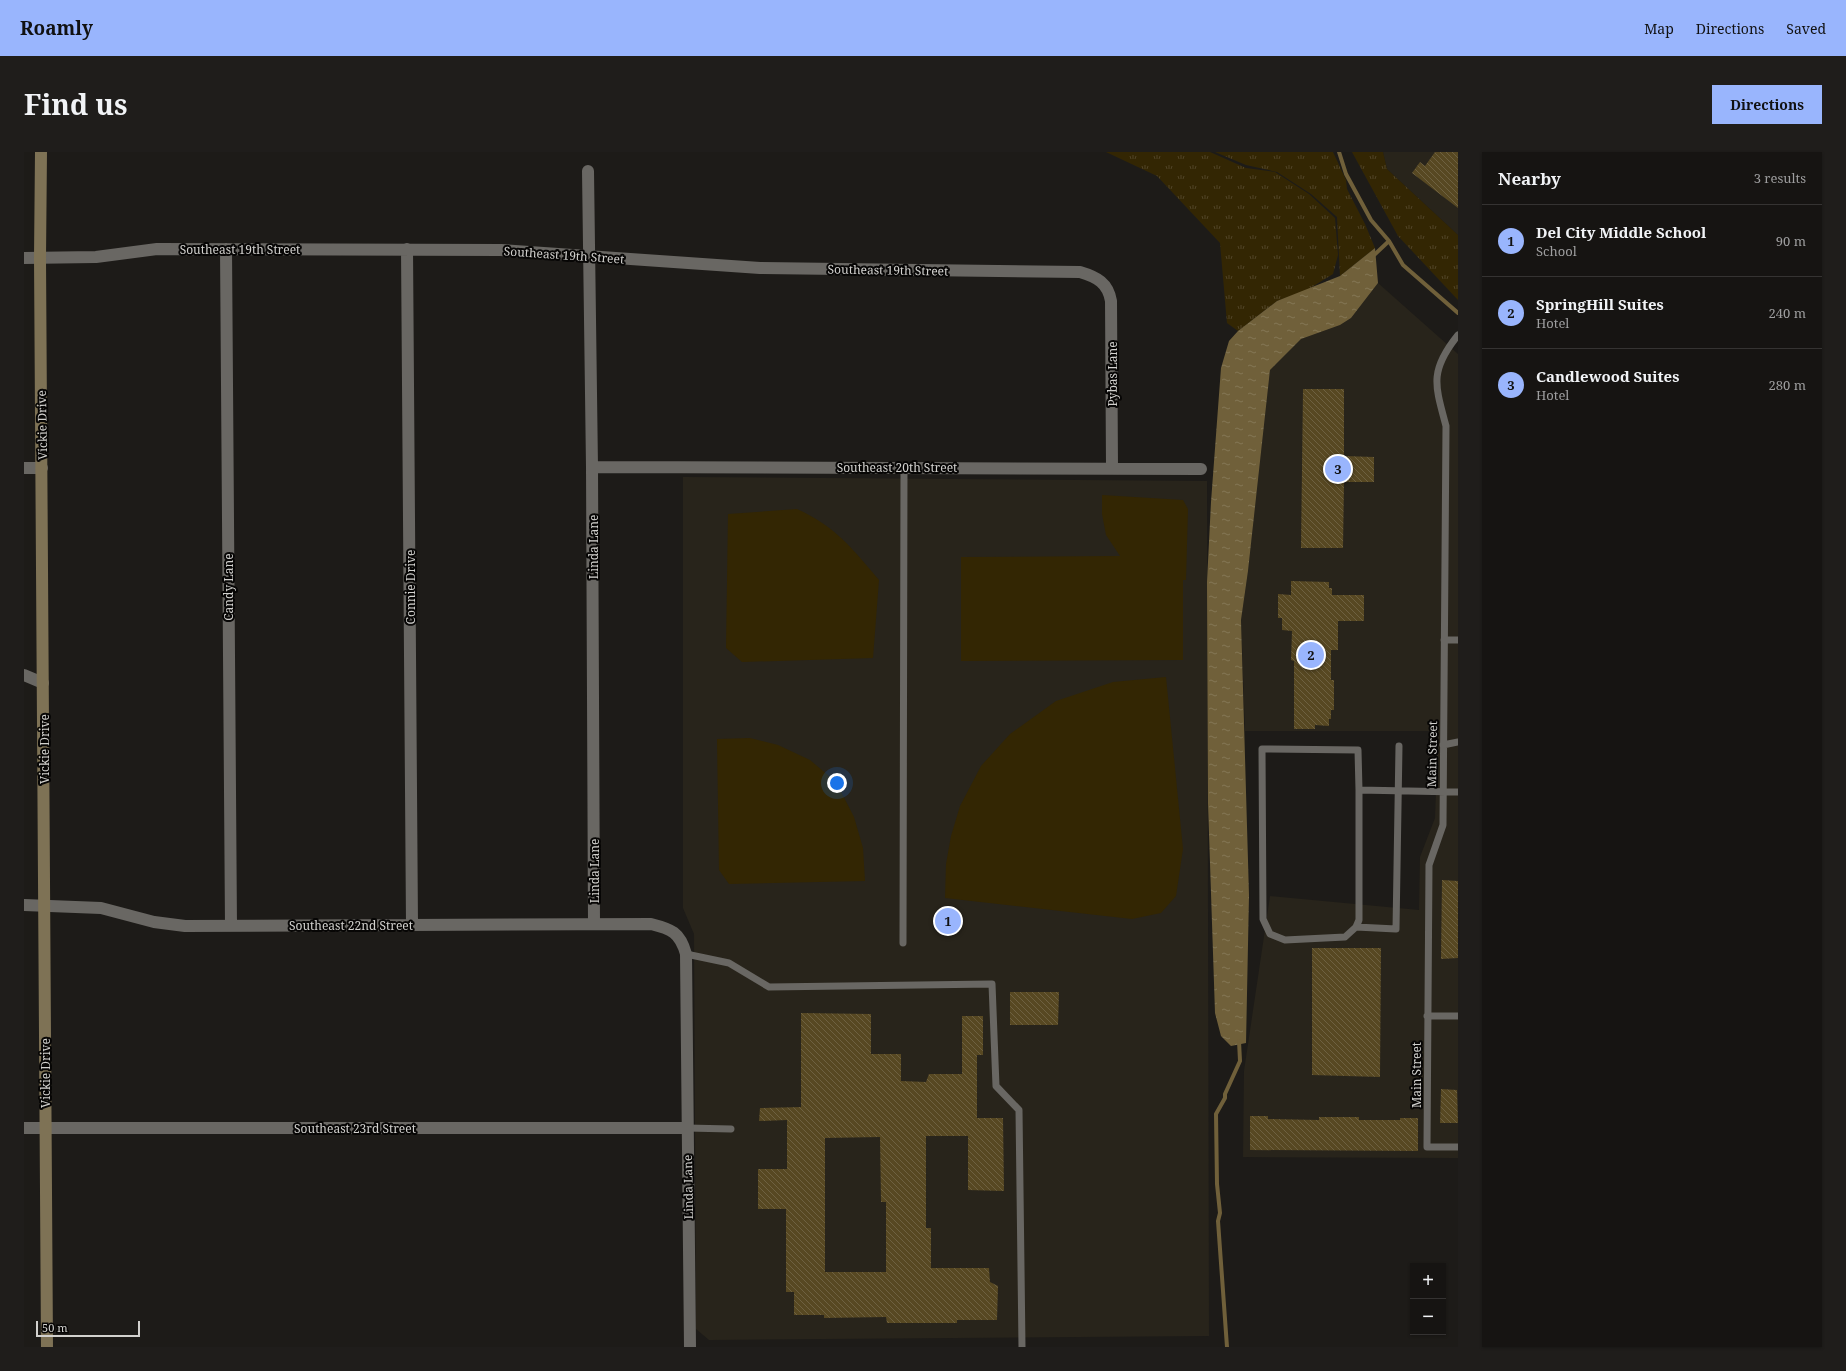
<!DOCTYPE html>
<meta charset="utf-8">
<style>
body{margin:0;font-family:"Noto Serif",serif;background:#1f1d1b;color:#f1f3f6}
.controls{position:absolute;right:12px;bottom:12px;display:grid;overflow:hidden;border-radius:0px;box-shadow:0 1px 3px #0004}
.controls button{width:36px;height:36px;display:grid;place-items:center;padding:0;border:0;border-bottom:1px solid #353332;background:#161412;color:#f1f3f6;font:20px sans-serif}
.scale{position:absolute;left:12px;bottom:10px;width:104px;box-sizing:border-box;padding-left:4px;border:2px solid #d2d1ce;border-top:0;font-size:11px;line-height:14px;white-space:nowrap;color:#d2d1ce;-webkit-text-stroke:3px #070605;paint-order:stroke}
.you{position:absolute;left:813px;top:631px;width:14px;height:14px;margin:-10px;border:3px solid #fff;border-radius:50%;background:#1a73e8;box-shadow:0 0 0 6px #1a73e833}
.badge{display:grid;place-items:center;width:26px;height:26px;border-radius:50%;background:#99b5fd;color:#111;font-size:13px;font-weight:700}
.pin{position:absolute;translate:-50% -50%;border:2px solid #fff;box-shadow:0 1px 4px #0006}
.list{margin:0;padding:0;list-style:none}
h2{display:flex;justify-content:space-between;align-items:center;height:52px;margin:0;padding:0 16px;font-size:17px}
h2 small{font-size:13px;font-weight:400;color:#9e9e9f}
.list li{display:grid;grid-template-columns:26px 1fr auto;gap:12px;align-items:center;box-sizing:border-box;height:72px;padding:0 16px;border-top:1px solid #353332}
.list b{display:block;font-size:15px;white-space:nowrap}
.list p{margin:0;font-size:13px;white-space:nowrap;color:#9e9e9f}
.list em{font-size:13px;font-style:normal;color:#9e9e9f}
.map{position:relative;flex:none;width:1434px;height:1195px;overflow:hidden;border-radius:0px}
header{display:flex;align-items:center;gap:24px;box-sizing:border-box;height:56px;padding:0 20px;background:#99b5fd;color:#111}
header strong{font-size:19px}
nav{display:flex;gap:22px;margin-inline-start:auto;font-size:14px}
.intro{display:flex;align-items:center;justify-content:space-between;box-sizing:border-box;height:96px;padding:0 24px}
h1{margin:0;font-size:28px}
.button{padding:10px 18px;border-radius:0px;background:#99b5fd;color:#111;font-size:14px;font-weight:700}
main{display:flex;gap:24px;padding:0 24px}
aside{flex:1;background:#161412;border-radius:0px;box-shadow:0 1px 3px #0004}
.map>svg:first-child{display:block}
.built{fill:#28241b}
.grass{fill:url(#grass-tufts)}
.park{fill:#332603}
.water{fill:url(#water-ripples)}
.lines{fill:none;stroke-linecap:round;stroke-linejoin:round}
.stream{stroke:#70603a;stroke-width:4}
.building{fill:url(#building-back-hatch);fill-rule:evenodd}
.lane{stroke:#696763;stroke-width:7}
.street{stroke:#696763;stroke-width:12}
.secondary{stroke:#7e7255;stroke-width:12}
.labels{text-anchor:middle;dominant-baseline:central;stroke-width:4;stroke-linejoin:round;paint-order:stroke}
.street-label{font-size:12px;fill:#d2d1ce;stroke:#070605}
</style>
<header>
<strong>Roamly</strong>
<nav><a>Map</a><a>Directions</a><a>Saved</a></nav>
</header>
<div class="intro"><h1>Find us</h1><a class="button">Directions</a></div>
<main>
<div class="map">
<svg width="1434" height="1195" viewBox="0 0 1434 1195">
<defs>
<pattern id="grass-tufts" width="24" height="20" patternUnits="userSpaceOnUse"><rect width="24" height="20" fill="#332603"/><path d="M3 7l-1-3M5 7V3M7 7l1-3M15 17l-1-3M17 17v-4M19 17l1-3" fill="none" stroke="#504427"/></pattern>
<pattern id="water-ripples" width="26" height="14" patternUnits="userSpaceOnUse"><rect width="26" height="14" fill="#70603a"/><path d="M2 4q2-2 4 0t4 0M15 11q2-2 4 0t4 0" fill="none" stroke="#847655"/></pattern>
<pattern id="building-back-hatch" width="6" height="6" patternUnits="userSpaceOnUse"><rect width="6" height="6" fill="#574822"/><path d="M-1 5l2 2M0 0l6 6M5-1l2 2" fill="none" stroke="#6e6141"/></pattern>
</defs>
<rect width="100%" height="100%" fill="#1d1b18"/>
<path class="built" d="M1359 0H1434V83L1363 17Z
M1354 131 1434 202V1006L1219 1005 1220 919 1246 744 1395 758 1396 705 1411 666 1412 640 1411 579H1221L1217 468 1224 419 1246 218 1277 187 1316 173 1327 166Z
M659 325 1183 329 1185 1184 685 1188 672 1177 670 782 659 756Z"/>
<path class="grass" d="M1082 0H1186L1222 16 1251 20 1285 42 1311 66 1314 103 1309 122 1283 138 1253 149 1214 179 1203 171 1196 91 1133 24Z
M1191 0H1309L1322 28 1323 37 1341 72 1351 96 1316 124 1313 65 1287 42 1253 20 1222 13Z
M1328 0H1359L1363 17 1434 83V148L1374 84Z"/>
<path class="park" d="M1078 343 1159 348 1164 357 1162 428H1159V508L937 509V405L1096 404 1082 383 1078 362Z
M773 357C811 374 829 397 855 428L849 506 718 510 702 496 704 362Z
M1142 525 1159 697 1152 744 1137 761 1108 767 921 746 922 712 927 684 936 654 957 614 986 582 1032 549 1089 530Z
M726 586 754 593 786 608 812 630 830 665 839 696 841 729 705 732 695 718 693 587Z"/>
<path class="water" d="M1351 96 1354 131 1327 166 1316 173 1277 187 1246 218 1224 419 1217 468 1225 743 1222 891 1207 894 1197 884 1191 861 1184 651 1183 430 1187 350 1197 216 1205 189 1214 179 1253 149 1316 124Z"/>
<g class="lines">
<path class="stream" d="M1315 0 1322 22 1347 68 1365 89 1379 113 1434 161
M1348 105 1365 89
M1203 1195 1194 1069 1196 1061 1193 1032 1192 962 1201 946V942L1216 909 1215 889"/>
</g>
<path class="building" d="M1411 0H1434V56L1388 21 1396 10 1401 14Z
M1279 237H1320V304L1350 305V330H1320L1319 396H1277Z
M1267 429 1305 430V436H1308V443H1340V469H1314V498H1307V528H1310V558H1307V567H1305V574L1291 573V577H1270V509L1267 508 1268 479 1258 478V466H1254V442L1267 443Z
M1418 728 1434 729V806L1417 807Z
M1288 796H1357L1356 925 1288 923Z
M986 840H1035L1034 873H986Z
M777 861 847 862V902H877V929L902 930 905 922H938V864H959V903H953V966H979L980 1039 944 1038V984H902V1076H907V1116H965L966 1130 974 1134 973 1168H933V1171H863L862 1165 800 1166V1163H770V1140H762V1057H734V1017H763V968L735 969 736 956 777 955ZM856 985 857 1050H862V1120H801V986Z
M1417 937 1433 938 1434 971H1416Z
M1226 964H1244V967L1295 968V965H1335V968H1376V966H1394V999L1226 998Z"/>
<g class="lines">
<path class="lane" d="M1434 183C1405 219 1411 233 1422 274L1419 673 1405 713 1403 995H1434
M1420 488H1434
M1419 593 1434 590
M1335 638V768L1332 775 1321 785 1261 788 1246 782 1239 767 1238 597 1334 598 1335 638 1434 640
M1332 775 1372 777 1375 594
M879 791 880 315
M662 802 705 811 745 835 968 832 972 934 995 958 998 1195
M1403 864H1434
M663 976 707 977"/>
<path class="street" d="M564 19 568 315 570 772
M202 97 207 774
M383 97 388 773
M0 106 72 105 133 97 477 98 736 116 1056 120C1073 125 1084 131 1087 149L1088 316
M568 315 1177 317
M0 316H18
M0 523 19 531
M0 753 77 756 130 770 161 774 627 772C647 777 656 780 662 802L666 1195
M0 976H663"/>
<path class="secondary" d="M17 0 16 106 23 1195"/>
</g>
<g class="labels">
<g class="street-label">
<text x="216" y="97">Southeast 19th Street</text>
<text transform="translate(540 103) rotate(4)">Southeast 19th Street</text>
<text transform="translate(864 118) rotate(1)">Southeast 19th Street</text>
<text transform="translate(1088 222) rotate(-90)">Pybas Lane</text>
<text transform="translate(18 273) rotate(-91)">Vickie Drive</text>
<text x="873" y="315">Southeast 20th Street</text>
<text transform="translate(569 395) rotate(-90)">Linda Lane</text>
<text transform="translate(204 435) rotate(-90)">Candy Lane</text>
<text transform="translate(386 435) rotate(-90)">Connie Drive</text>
<text transform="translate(20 597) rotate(-90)">Vickie Drive</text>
<text transform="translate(1408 602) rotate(-89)">Main Street</text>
<text transform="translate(570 719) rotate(-90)">Linda Lane</text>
<text x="327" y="773">Southeast 22nd Street</text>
<text transform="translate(21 921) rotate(-90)">Vickie Drive</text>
<text transform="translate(1392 923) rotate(-90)">Main Street</text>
<text x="331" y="976">Southeast 23rd Street</text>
<text transform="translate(664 1035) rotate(-91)">Linda Lane</text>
</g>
</g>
</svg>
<div class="controls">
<button>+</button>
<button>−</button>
</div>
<div class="scale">50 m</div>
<div class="you"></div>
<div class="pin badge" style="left:924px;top:769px">1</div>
<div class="pin badge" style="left:1287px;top:503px">2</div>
<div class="pin badge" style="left:1314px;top:317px">3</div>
</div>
<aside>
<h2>Nearby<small>3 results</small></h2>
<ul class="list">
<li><span class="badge">1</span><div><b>Del City Middle School</b><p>School</p></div><em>90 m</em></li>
<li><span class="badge">2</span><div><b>SpringHill Suites</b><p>Hotel</p></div><em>240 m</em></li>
<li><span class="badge">3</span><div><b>Candlewood Suites</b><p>Hotel</p></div><em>280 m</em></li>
</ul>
</aside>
</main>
